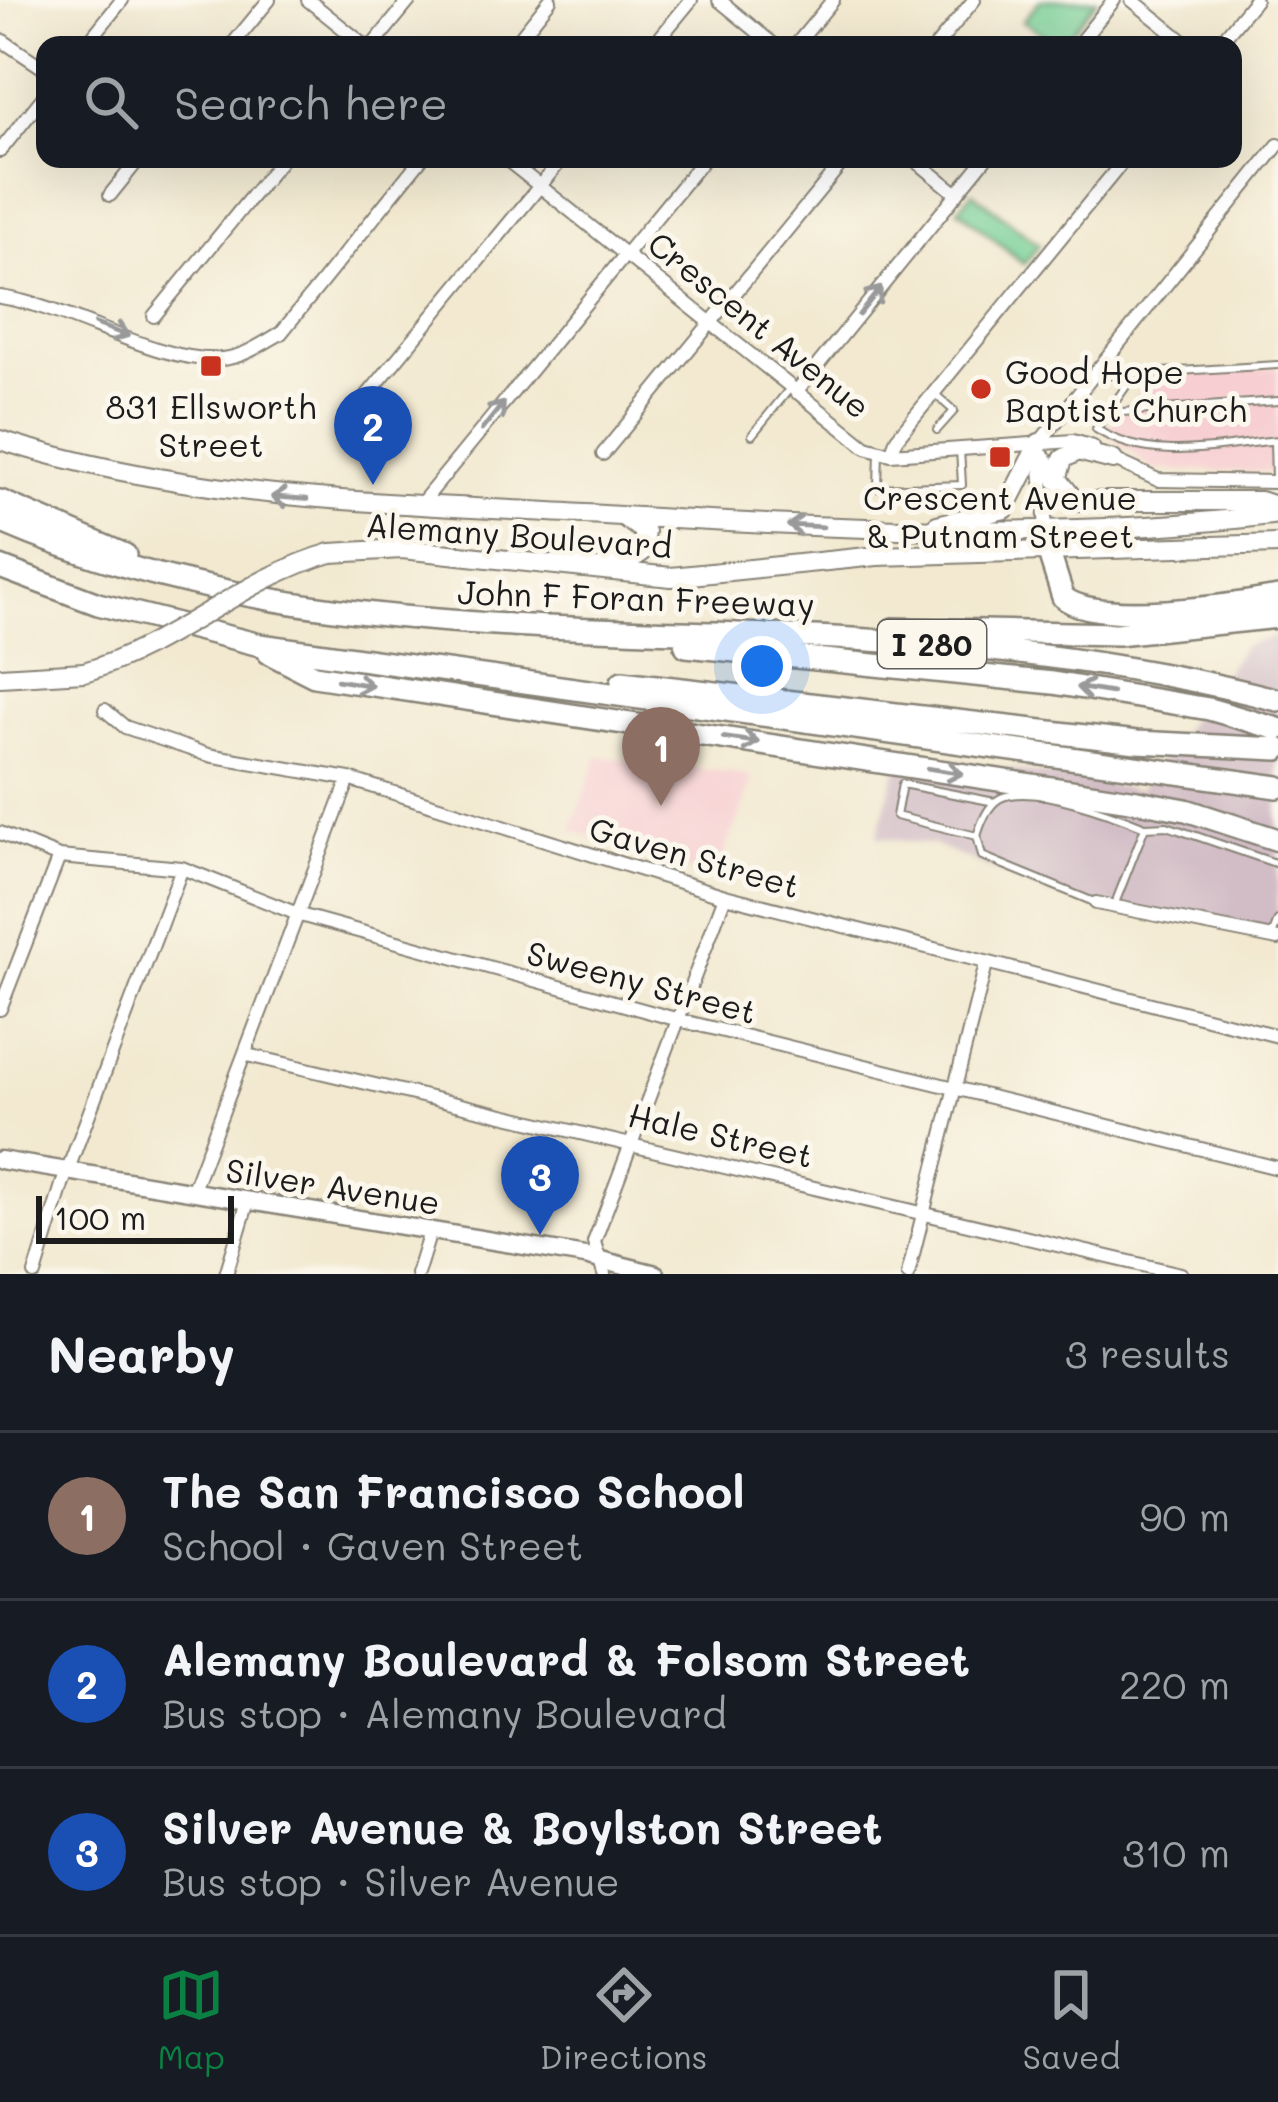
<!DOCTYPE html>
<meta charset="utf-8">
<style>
body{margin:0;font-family:Mali,sans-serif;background:#20242c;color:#f1f3f6}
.scale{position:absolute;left:36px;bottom:30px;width:198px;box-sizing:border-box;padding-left:12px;border:6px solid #1c1c1c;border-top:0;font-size:33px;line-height:42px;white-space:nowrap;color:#1c1c1c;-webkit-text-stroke:9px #fbf7ec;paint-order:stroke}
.you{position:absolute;left:762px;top:666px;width:42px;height:42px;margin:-30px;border:9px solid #fff;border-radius:50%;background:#1a73e8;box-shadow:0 0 0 18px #1a73e833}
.badge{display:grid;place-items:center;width:78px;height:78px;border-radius:50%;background:#0b8043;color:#fff;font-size:39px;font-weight:700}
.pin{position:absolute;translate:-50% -99px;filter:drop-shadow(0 3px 6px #0008)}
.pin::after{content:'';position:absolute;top:63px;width:42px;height:36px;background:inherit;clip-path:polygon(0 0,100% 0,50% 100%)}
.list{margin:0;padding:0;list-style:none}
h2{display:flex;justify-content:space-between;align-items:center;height:156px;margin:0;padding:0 48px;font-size:51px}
h2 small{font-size:39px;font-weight:400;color:#9ea1a6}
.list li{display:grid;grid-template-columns:78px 1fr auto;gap:36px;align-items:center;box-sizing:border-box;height:168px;padding:0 48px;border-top:3px solid #363941}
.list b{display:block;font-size:45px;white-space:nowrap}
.list p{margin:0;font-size:39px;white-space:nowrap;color:#9ea1a6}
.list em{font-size:39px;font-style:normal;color:#9ea1a6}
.icon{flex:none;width:66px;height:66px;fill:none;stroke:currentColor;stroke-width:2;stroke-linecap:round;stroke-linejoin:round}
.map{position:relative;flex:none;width:1278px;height:1274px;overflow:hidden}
.search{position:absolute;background:#171b24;box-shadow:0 12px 48px #0002;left:36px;right:36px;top:36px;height:132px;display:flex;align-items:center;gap:30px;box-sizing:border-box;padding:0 42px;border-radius:24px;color:#9ea1a6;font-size:45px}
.sheet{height:660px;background:#171b24}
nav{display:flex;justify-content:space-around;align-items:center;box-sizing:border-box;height:168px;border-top:3px solid #363941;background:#171b24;font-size:33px;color:#9ea1a6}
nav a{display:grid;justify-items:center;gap:6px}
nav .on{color:#0b8043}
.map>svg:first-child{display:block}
.built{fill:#f7cfd2}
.industrial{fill:#d2bdc6}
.green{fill:#78d096;stroke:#4a7659;stroke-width:3}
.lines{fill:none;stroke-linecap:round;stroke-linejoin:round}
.lane-casing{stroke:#878276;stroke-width:10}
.street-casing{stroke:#878276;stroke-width:16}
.secondary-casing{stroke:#878276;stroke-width:21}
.primary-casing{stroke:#878276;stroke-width:22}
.highway-casing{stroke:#878276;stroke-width:26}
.lane{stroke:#fff;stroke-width:6}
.street{stroke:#fff;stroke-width:12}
.secondary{stroke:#fff;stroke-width:16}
.primary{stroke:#fff;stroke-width:18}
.highway{stroke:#fff;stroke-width:21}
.primary-bridge-casing{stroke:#878276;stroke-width:22;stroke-linecap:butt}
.primary-bridge{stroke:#fff;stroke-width:18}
.oneway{stroke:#999}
.poi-dot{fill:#c8321e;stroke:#fbf7ec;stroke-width:4.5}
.labels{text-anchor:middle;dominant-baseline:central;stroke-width:10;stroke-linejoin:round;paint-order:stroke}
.shield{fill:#fbf7ec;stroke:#5f5e5a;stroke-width:3}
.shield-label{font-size:30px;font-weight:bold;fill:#1c1c1c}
.street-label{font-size:33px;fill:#1c1c1c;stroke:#fbf7ec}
.poi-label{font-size:33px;fill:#1c1c1c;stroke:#fbf7ec}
</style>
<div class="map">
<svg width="1278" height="1274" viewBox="0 0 1278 1274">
<rect width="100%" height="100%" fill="#fbf7ec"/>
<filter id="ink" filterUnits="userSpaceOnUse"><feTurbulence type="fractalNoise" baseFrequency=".00833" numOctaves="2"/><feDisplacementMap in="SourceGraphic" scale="24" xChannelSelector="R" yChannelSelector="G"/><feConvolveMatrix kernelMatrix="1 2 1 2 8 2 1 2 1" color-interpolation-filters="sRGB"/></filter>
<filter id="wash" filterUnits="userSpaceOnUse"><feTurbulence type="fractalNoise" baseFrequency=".004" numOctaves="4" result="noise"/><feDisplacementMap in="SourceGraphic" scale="48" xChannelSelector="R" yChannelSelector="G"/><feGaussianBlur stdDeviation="2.7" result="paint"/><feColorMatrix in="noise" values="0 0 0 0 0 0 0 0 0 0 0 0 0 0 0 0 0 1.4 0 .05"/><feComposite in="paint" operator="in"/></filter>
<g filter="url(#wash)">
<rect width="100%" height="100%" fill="#f2e9d0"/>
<path class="built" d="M1278 367V472L1154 470 1104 431 1154 376Z
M598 756 748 775 752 781 715 879 571 830Z"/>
<path class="industrial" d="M1278 636V931L1051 895 934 845 877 837 902 751 1139 790 1244 646Z"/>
<path class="green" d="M1040 0H1097L1061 45 1023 21Z
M973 192 1039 245 1024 264 958 209Z"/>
</g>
<g filter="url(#ink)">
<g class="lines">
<defs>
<path id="lane" d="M1134 375 1096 429C1151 464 1216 446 1278 440
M1096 376 1278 365
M936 395 954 411 937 430
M1108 413 1278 401
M752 435 791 387
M1274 441 1275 479
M879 451 878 488 962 485 960 449
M977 836 896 816 902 784 995 802
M1094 902 982 856 977 836C981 823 989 802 1003 797 1036 785 1113 814 1145 827
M1114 906 1145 827 1167 826 1278 864
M1271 938 1278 920"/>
<path id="street" d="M308 0 364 45
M719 0 774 45
M1132 0 1188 45
M0 39 45 69
M86 45 122 0
M232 45 269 0
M373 45 410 0
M514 45 550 0
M654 45 691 0
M796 45 833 0
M937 45 974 0
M1078 45 1114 0
M1218 45 1255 0
M0 151 45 95
M506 159 866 447 891 454 1073 441 1093 447
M914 159 957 194
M110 195 139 159
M0 297C70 307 158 364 222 359 244 357 262 344 281 333L421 159
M154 316 282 159
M796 392 985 159
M342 426 562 159
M1039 443 1278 145
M603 454 845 159
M891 454 897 438 1125 159
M1040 456 1046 528
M1110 458 1158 480 1278 482
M420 505 704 159
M105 710 125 727 208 755 349 779 725 896 1278 1036
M0 833 59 857 182 868 300 915 679 1020 1278 1168
M1096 903 1278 939
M0 1009 59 857
M247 1055 1181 1274
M192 1192 349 779
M35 1274 62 1185 182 868
M226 1274 248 1201
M417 1274 430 1232
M604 1274 594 1242 725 896
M908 1274 986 964"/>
<path id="secondary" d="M0 1160 585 1256 656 1274"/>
<path id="primary" d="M0 440C180 497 362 502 549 512 791 525 1037 545 1278 514
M1040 456 1075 501H1260L1278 507
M1057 480 1063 459 1078 451 1113 460
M937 525 1005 509 1039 443
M331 553 402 549 671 577 877 556 1278 544
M605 565 624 564 642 552 645 532 625 518
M0 677 84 672"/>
<path id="highway" d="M0 501 125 555
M0 521C254 631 522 625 793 636 957 643 1119 659 1278 700
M1049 553 1063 597C1096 626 1233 605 1278 597
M0 567 98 604 260 645 1278 787
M893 629 1117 634 1278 617
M686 646 1053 683 1209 709 1278 729
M269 653 314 676 1137 801 1186 810 1278 840
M622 682 1137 742 1278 749"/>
</defs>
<use href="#lane" class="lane-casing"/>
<use href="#street" class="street-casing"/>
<use href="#secondary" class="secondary-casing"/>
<use href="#primary" class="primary-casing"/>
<use href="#highway" class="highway-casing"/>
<use href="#lane" class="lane"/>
<use href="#street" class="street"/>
<use href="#secondary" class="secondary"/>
<use href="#primary" class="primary"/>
<use href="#highway" class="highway"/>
<defs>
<path id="primary-bridge" d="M84 672C173 646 242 578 331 553"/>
</defs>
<use href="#primary-bridge" class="primary-bridge-casing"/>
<use href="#primary-bridge" class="primary-bridge"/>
</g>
<defs><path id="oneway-shaft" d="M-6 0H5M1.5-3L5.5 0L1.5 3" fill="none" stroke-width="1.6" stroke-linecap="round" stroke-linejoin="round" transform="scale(3)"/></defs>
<g class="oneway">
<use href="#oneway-shaft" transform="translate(870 301) rotate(-51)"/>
<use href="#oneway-shaft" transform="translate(112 330) rotate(20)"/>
<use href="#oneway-shaft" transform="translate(493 416) rotate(-51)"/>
<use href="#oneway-shaft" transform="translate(289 498) rotate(-176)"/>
<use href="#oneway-shaft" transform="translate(805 526) rotate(-177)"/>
<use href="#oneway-shaft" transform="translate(355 683) rotate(9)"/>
<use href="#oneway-shaft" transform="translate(1094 690) rotate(-171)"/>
<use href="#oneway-shaft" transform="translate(741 740) rotate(8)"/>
<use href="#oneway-shaft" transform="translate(945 771) rotate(9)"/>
</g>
</g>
<g class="poi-dot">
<rect x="199" y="354" width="24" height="24" rx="6"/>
<circle cx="981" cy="389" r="12"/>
<rect x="988" y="445" width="24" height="24" rx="6"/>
</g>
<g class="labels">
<rect class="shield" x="878" y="620" width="108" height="48" rx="9"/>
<g class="shield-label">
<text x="932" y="644">I 280</text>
</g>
<g class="street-label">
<text transform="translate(760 324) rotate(39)">Crescent Avenue</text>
<text transform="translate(519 534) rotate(4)">Alemany Boulevard</text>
<text transform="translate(636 597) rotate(2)">John F Foran Freeway</text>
<text transform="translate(695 856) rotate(16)">Gaven Street</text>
<text transform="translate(642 981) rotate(15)">Sweeny Street</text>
<text transform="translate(721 1134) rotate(13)">Hale Street</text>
<text transform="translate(333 1185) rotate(9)">Silver Avenue</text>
</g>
<g class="poi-label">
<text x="1005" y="370" text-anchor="start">Good Hope<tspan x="1005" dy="38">Baptist Church</tspan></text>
<text x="211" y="405">831 Ellsworth<tspan x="211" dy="38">Street</tspan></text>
<text x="1000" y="496">Crescent Avenue<tspan x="1000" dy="38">&amp; Putnam Street</tspan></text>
</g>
</g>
</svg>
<div class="scale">100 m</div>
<div class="you"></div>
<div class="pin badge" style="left:661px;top:806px;background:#8d6e63">1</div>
<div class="pin badge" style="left:373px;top:485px;background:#1a4fb4">2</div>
<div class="pin badge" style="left:540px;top:1235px;background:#1a4fb4">3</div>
<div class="search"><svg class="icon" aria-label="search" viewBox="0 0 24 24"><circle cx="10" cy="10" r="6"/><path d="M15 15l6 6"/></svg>Search here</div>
</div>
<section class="sheet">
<h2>Nearby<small>3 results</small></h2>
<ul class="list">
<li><span class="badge" style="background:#8d6e63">1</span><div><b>The San Francisco School</b><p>School · Gaven Street</p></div><em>90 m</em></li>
<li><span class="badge" style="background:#1a4fb4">2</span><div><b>Alemany Boulevard &amp; Folsom Street</b><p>Bus stop · Alemany Boulevard</p></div><em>220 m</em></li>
<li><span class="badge" style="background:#1a4fb4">3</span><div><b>Silver Avenue &amp; Boylston Street</b><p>Bus stop · Silver Avenue</p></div><em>310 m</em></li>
</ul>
</section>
<nav>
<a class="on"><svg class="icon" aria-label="map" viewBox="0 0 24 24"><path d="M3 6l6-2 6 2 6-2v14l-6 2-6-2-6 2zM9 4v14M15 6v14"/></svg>Map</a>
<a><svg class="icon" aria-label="directions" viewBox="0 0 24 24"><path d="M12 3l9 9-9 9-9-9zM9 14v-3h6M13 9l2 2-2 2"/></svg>Directions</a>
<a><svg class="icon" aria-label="saved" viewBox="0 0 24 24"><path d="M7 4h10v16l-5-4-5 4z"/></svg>Saved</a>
</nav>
